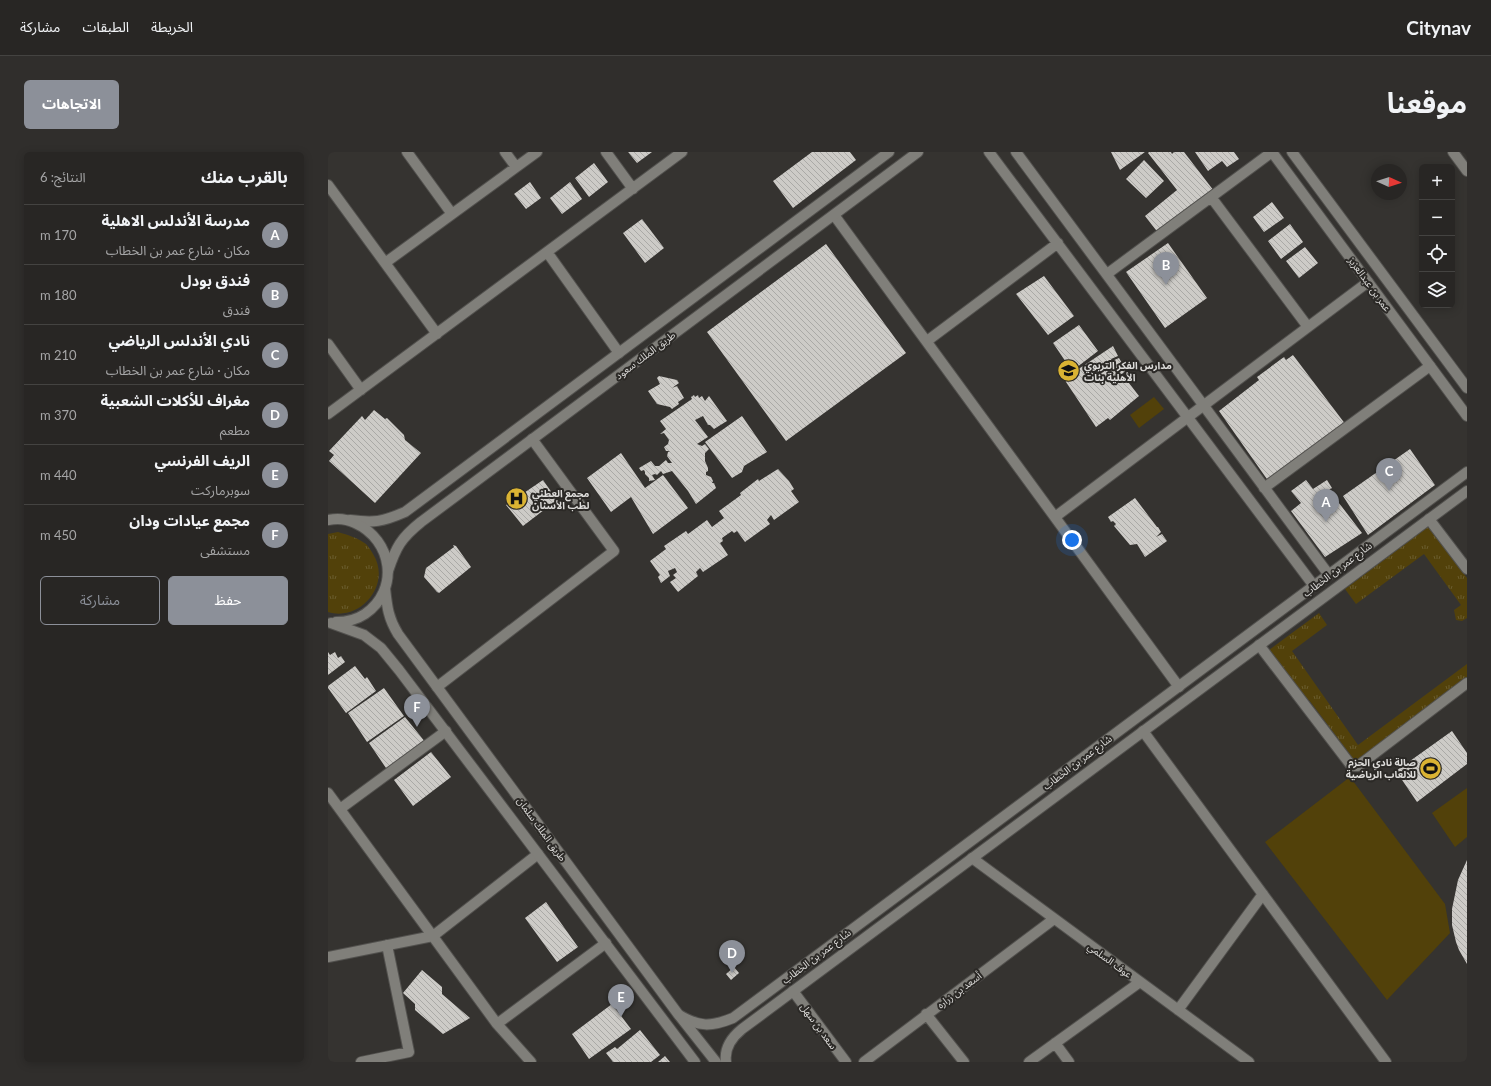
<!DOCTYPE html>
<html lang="ar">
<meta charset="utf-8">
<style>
body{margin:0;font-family:Lato,"Noto Sans Arabic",sans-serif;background:#302e2c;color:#f1f3f6;direction:rtl}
.controls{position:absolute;right:12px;top:12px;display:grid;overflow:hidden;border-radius:6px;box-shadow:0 2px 10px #0003}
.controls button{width:36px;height:36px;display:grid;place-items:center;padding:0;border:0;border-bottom:1px solid #444341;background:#282624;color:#f1f3f6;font:20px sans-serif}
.compass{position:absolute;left:1043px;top:12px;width:36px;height:36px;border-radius:50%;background:#282624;box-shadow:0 2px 10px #0003;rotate:93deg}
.you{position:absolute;left:744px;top:388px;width:14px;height:14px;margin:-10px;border:3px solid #fff;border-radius:50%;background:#1a73e8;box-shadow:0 0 0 6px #1a73e833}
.badge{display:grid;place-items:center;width:26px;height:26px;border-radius:50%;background:#8c9099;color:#fff;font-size:13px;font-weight:700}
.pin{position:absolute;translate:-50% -33px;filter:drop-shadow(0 1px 2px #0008)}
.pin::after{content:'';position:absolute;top:21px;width:14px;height:12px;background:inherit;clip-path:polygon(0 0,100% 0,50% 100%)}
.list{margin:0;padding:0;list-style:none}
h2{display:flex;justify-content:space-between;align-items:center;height:52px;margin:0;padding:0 16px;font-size:17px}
h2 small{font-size:13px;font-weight:400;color:#a5a5a6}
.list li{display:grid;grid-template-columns:26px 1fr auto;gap:12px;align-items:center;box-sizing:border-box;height:60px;padding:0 16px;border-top:1px solid #444341}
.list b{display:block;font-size:15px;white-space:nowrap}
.list p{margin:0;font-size:13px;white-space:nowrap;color:#a5a5a6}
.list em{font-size:13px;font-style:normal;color:#a5a5a6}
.actions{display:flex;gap:8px;padding:12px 16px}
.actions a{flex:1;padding:9px 0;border:1px solid #8c9099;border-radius:6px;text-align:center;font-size:14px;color:#8c9099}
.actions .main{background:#8c9099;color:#fff}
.icon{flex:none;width:22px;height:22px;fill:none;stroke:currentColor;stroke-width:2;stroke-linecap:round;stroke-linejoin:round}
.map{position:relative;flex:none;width:1139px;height:910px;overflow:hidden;direction:ltr;border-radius:6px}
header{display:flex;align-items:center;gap:24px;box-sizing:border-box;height:56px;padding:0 20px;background:#282624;border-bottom:1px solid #444341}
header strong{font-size:19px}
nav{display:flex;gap:22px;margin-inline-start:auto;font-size:14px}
.intro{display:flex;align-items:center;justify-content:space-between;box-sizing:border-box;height:96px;padding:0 24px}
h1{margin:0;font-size:28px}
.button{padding:10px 18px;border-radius:6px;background:#8c9099;color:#fff;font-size:14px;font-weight:700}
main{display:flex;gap:24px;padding:0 24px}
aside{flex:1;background:#282624;border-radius:6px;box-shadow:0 2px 10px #0003}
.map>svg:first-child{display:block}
.grass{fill:url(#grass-tufts)}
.pitch{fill:#52410a}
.building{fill:url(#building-back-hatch)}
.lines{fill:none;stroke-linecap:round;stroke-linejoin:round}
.minor-casing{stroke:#52514e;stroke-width:12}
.tertiary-casing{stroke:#52514e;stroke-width:12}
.secondary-casing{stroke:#52514e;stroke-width:12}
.minor{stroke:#807f7a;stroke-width:10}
.tertiary{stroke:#807f7a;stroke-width:10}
.secondary{stroke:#807f7a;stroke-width:10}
.labels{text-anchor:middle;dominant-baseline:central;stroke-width:4;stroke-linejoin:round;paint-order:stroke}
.street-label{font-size:10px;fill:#dddcda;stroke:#2b2926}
.poi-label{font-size:10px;font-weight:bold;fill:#dddcda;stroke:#2b2926;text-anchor:start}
</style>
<header>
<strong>Citynav</strong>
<nav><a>الخريطة</a><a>الطبقات</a><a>مشاركة</a></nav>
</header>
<div class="intro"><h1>موقعنا</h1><a class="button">الاتجاهات</a></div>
<main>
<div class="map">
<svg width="1139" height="910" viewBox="0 0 1139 910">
<defs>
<pattern id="grass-tufts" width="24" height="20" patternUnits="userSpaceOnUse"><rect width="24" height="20" fill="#52410a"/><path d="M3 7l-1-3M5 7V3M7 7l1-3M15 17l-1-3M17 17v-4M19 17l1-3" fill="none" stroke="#6a5c2d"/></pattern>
<pattern id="building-back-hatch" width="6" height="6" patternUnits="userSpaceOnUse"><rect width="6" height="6" fill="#cdcbc7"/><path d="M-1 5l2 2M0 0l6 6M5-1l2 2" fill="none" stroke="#aaa9a6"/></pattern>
</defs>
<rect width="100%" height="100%" fill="#353330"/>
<path class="grass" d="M1101 374 1139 426V466L1134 469 1128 468 1126 458 1133 453 1096 402 1028 452 1017 437Z
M10 380C20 383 30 386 38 392 41 395 43 399 45 402 64 432 33 470 0 460V382Z
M991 461 999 473 964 499 1030 593 1139 512V531L1030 613 981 548H976L941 498Z"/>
<path class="pitch" d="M826 245 836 257 811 276 802 263Z
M1022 625 1117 752 1122 781 1059 848 937 690Z
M1139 636V685L1127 695 1104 661Z"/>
<path class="building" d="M300 0H324L309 11Z
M484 0H522L528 8 465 56 445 29Z
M783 0H817L792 18Z
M821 0H843L844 2 846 0H856L886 39 831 82 817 64 849 38 820 1Z
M867 0H906L911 7 899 15 894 9 880 19Z
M816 8 836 29 818 46 798 27Z
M266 11 280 30 261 45 247 26Z
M202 30 213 46 198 57 186 42Z
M242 30 254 47 234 62 222 46Z
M944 50 956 66 936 80 925 65Z
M314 67 336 96 317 111 295 81Z
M962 72 975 90 953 107 940 89Z
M840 91 879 146 837 176 798 120Z
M498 92 578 201 458 289 379 180Z
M977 95 990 111 971 126 958 109Z
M716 124 746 164 720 183 688 142Z
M751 173 770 199 744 219 725 191Z
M785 194 790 204 783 207 784 209 791 206 798 218 794 222 811 244 782 268 780 266 768 275 738 230 737 226Z
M965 203 1018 273 941 330 891 259 931 228 929 225 956 205 958 208Z
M331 224 349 228 351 231 344 236 349 234 356 246 350 250 351 252 344 257 342 255 329 252 320 239 332 232 329 226Z
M366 243 367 245 370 243 371 246 374 244 377 249 381 244 399 269 386 277 382 273H380L375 264 367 268 380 285 369 292 374 294 377 292 381 297 377 301V309L380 316V319L378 320V323L383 325 385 329 384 331H386L388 336 368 352 360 339 344 319 335 322 333 319 329 323 327 322 324 323 327 328 321 329V326L317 322V320L316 318 313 319 311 316 323 309 327 314H331L338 308 340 311H344L339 304 340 300 342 299H338L336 295 340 292 341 288 336 281 332 282 338 277 332 269 364 247 363 245Z
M46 258 57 267 59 266 76 283 77 288 93 301 47 351 1 309 6 303 1 299 34 264 37 268Z
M414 264 439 300 416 314 414 320 404 326 377 290Z
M1082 297 1107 333 1040 383 1015 344Z
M293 301 317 336 335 323 360 356 325 382 303 345 283 360 259 326Z
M450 317 461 329 466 337 463 339 471 350 446 368 443 363 439 368 442 372 417 390 409 379 406 381 404 379 394 386 395 389 392 391 400 403 375 420 372 416 368 420 370 424 350 440 342 430 348 426 345 423 349 420 347 416 340 419 342 424 333 431 330 425 332 423 322 409 338 397 336 394 358 379 360 382 379 368 384 375 396 366 391 359 413 343 412 341 430 327 431 329Z
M215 328 229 348 195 374 178 353Z
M978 328 985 337 999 328 1004 336 1001 338 1034 381 997 405 963 359 973 351 963 339Z
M807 346 829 375H830L833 380 828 385 834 382 839 389 817 405 809 392 802 393 786 374 788 372 785 369 783 370 780 365Z
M125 393 128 394 143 415 111 441 109 440 96 425 98 416 126 395Z
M0 500 2 503 7 500 10 506 13 504 17 510 0 523Z
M27 514 37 527 39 525 48 539 18 561 0 536V534Z
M56 536 76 564 39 590 20 561Z
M77 565 98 591 60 619 41 591Z
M1124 579 1139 601V612L1089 650 1068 619Z
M103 600 123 625 85 654 66 628Z
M1139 708V812L1131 798 1128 790 1124 773V757L1130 728Z
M218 750 250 795 229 810 197 766Z
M406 815 411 821 403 828 398 822Z
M94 818 114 835V842L142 866 115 882 87 858V852L75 841Z
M284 852 303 877 261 907 244 882Z
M312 878 332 903 323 910H285L278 901 287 895 289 897Z
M337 904 342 910H330Z"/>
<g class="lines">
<defs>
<path id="minor" d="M79 0 124 62
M177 0 188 15
M278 0 305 37
M661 0 986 434
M688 0 1001 423
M1125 0 1139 19
M0 33 109 182
M883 45 980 175
M506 63 851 535
M219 100 291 201
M57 111 209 0
M779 122 944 0
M599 189 730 91
M0 192 33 238
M0 262 354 0
M936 336 1102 214
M727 365 1040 130
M1101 367 1139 417
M931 493 1022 612 1026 614H1030L1139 531
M109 535 286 399 204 287
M815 579 1058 910
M0 641 169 872 203 910
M12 657 118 579
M644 706 921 910
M0 805 105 784 210 702
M465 839 518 910
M850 858 935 742
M598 862 636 910
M169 872 278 791
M727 891 741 910
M33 910 81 900 59 793
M536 910 726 767
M701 910 812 830"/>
<path id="tertiary" d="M944 0 1139 264
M964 0 1139 236
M22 368C46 371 54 370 77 360L561 0
M60 419C68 395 73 386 93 370L590 0
M351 863C371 875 383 875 405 866L1139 320
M398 910C396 896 403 886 414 877L1139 339"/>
<path id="secondary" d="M0 368C9 366 19 367 27 371 65 388 72 438 37 462 28 468 18 470 8 470
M57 436C59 454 60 466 70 482L350 862 388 910
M3 471 36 483 53 496 71 518 367 910"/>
</defs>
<use href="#minor" class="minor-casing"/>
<use href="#tertiary" class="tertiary-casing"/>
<use href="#secondary" class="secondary-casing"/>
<use href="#minor" class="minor"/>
<use href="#tertiary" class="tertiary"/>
<use href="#secondary" class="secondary"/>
</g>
<defs>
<symbol id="school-disc" viewBox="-11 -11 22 22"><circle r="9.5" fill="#dab333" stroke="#2b2926"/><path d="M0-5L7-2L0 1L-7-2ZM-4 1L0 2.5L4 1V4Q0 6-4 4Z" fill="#111"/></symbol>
<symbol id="hospital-disc" viewBox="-11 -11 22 22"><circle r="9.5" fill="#dab333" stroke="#2b2926"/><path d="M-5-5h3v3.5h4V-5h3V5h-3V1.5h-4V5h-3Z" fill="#111"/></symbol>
<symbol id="stadium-disc" viewBox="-11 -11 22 22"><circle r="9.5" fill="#dab333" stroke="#2b2926"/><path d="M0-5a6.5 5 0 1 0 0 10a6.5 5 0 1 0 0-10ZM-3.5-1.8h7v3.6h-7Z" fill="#111"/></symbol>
</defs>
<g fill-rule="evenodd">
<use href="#school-disc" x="728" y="206" width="25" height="25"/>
<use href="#hospital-disc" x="176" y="334" width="25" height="25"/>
<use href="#stadium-disc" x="1090" y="604" width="25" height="25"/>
</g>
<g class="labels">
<g class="street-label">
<text transform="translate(1042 132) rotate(54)">عمر بن عبدالعزيز</text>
<text transform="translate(317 203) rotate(-37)">طريق الملك سعود</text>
<text transform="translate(1009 417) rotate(-37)">شارع عمر بن الخطاب</text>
<text transform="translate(749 610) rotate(-37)">شارع عمر بن الخطاب</text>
<text transform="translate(214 677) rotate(54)">طريق الملك سلمان</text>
<text transform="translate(488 804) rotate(-37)">شارع عمر بن الخطاب</text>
<text transform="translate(782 808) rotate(36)">عوف السلمي</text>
<text transform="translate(631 838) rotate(-37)">أسعد بن زراره</text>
<text transform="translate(491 874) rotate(54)">سعد بن سهل</text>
</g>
<g class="poi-label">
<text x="756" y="213">مدارس الفكر التربوي<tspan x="756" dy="12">الأهلية بنات</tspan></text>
<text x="204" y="341">مجمع العطني<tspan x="204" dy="12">لطب الأسنان</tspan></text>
<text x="1088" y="610" text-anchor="end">صالة نادي الحزم<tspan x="1088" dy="12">للالعاب الرياضية</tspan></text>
</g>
</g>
</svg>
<div class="controls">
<button>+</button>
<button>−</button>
<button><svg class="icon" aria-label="locate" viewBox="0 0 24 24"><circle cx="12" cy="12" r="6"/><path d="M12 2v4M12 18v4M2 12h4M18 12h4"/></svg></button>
<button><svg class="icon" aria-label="layers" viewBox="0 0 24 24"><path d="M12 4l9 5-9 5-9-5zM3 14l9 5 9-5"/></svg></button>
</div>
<svg class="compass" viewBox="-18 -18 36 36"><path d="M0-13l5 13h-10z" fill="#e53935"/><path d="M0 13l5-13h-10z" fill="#a5a5a6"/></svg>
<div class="you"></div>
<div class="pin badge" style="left:998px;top:370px">A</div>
<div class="pin badge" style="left:838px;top:133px">B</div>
<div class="pin badge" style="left:1061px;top:339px">C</div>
<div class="pin badge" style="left:404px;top:821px">D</div>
<div class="pin badge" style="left:293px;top:865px">E</div>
<div class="pin badge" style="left:89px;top:575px">F</div>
</div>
<aside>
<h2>بالقرب منك<small>النتائج: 6</small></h2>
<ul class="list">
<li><span class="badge">A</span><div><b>مدرسة الأندلس الاهلية</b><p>مكان · شارع عمر بن الخطاب</p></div><em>170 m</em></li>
<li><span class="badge">B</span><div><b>فندق بودل</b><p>فندق</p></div><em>180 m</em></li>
<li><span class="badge">C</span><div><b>نادي الأندلس الرياضي</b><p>مكان · شارع عمر بن الخطاب</p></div><em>210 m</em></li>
<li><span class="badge">D</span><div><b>مغراف للأكلات الشعبية</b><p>مطعم</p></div><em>370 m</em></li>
<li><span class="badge">E</span><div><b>الريف الفرنسي</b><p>سوبرماركت</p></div><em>440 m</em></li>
<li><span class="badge">F</span><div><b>مجمع عيادات ودان</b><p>مستشفى</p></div><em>450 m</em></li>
</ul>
<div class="actions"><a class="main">حفظ</a><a>مشاركة</a></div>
</aside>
</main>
